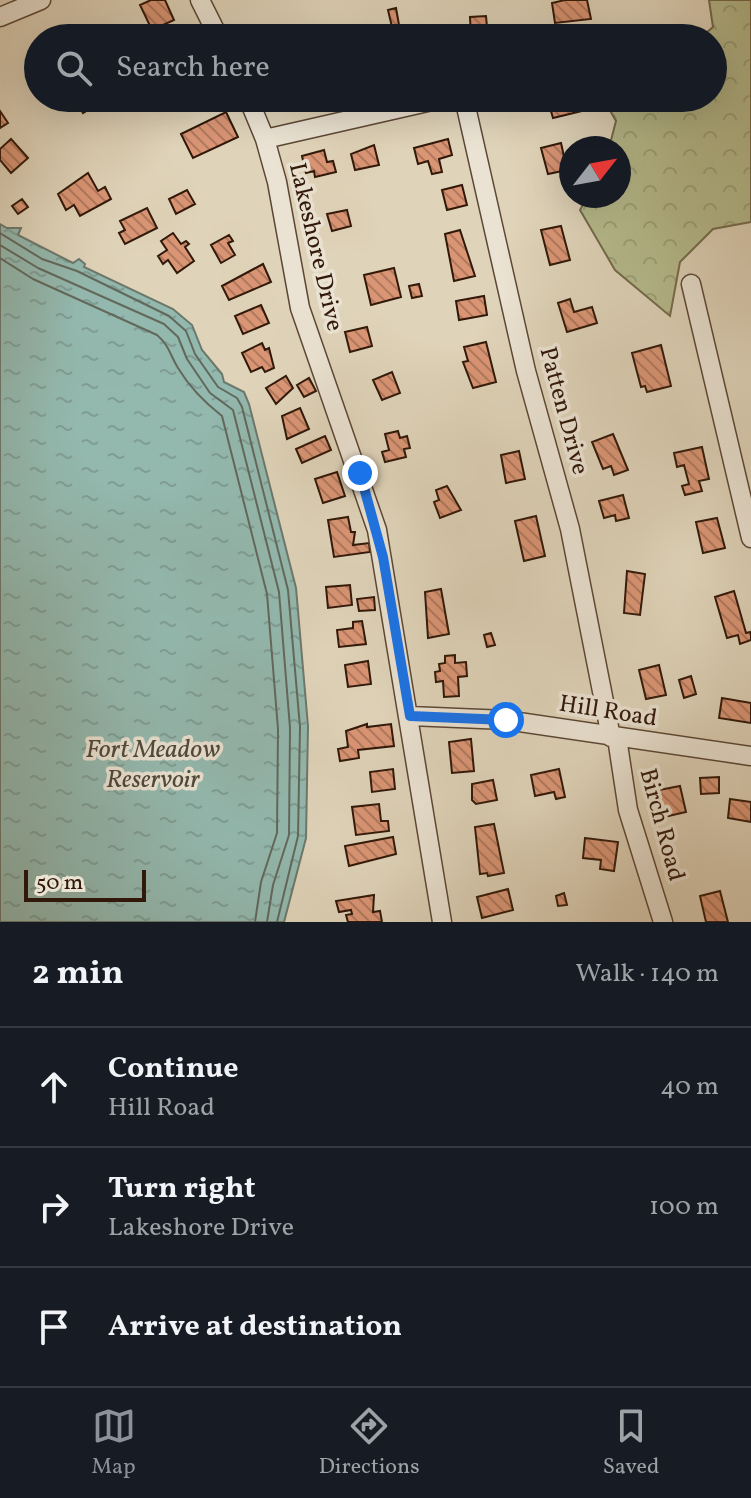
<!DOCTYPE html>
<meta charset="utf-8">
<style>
body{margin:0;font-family:Vollkorn,serif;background:#20242c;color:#f1f3f6}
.compass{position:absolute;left:559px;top:136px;width:72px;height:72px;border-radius:50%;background:#171b24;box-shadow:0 8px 32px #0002;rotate:59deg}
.scale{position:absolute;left:24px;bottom:20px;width:122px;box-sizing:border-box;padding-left:8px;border:4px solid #311809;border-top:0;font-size:22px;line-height:28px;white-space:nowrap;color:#311809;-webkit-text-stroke:6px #eae2d2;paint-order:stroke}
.stop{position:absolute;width:24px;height:24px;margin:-18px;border:6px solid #1a73e8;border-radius:50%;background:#fff}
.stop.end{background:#1a73e8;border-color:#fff;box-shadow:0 2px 8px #0008}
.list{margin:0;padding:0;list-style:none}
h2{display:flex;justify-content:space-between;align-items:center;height:104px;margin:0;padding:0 32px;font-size:34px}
h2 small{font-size:26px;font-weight:400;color:#9ea1a6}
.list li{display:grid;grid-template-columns:52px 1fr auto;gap:24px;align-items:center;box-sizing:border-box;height:120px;padding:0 32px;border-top:2px solid #363941}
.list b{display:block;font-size:30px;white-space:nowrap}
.list p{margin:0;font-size:26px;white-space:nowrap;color:#9ea1a6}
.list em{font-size:26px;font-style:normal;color:#9ea1a6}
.icon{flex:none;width:44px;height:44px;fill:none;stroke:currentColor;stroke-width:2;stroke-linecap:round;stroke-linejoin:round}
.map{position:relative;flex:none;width:751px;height:922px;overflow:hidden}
.search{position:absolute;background:#171b24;box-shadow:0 8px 32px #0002;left:24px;right:24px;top:24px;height:88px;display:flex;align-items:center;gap:20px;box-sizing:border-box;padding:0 28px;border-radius:44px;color:#9ea1a6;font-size:30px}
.sheet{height:464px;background:#171b24}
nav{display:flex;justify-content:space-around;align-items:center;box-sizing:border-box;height:112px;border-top:2px solid #363941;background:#171b24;font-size:22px;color:#9ea1a6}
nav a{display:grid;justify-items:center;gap:4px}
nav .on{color:#8c9099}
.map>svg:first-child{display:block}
.forest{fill:url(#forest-crowns);stroke:#736a4b;stroke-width:2}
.water{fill:url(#water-ripples);stroke:#6c786c;stroke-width:2}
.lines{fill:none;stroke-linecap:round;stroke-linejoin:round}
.shore{stroke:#62685c;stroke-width:2}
.building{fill:url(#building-back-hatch);stroke:#311809;stroke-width:2}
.minor-casing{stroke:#5c4735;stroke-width:21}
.minor{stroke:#eae2d2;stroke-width:18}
.route{stroke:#1a73e8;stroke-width:10}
.labels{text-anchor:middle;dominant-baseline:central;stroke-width:7;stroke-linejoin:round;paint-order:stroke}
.street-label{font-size:24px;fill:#311809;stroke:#eae2d2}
.water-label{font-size:26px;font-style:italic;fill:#4e483b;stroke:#eae2d2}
</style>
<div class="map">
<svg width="751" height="922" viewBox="0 0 751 922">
<defs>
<pattern id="forest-crowns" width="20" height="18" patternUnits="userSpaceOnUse" patternTransform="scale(2)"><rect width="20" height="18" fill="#b5bb8d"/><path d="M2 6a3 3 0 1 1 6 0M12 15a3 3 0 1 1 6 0" fill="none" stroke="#9ca078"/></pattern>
<pattern id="water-ripples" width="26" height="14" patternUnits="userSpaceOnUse" patternTransform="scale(2)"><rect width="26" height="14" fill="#93b8ae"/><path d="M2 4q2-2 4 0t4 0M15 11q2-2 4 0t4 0" fill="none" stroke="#7f9d94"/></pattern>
<pattern id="building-back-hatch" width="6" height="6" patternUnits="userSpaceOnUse" patternTransform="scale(2)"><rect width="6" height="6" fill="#da9575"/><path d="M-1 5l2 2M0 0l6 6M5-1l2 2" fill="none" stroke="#b1795e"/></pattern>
</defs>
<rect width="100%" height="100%" fill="#dfd3b9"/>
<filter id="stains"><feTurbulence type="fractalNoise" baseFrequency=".0025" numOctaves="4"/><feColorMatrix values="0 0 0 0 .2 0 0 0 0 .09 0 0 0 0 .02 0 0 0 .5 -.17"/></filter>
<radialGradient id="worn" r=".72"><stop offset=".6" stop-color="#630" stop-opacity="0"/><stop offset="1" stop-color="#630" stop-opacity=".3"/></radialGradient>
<path class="forest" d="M709 0H751V222L713 229 680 262 670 316 615 270 580 210 588 196H619V148H609L616 121 603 98H713V38H700L713 27Z"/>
<path class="water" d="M0 224 7 228H21L18 235 73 263 79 259 85 264 84 267 173 309 192 325 202 350 222 374 224 382 244 392 249 404 296 588 308 726 306 838 284 922H0Z"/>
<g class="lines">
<path class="shore" d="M0 233 42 259 77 271 169 316 186 331 195 354 218 387 237 398 242 407 288 590 300 727 298 836 277 922
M0 245 38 268 164 324 178 337 187 359 210 393 233 410 279 592 290 728 289 835 273 885 267 922
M0 258 33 279 157 335C169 345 170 355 178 368 190 388 204 402 222 416L267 594 278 729 277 833 261 882 255 922"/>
</g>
<path class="building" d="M151 0H165L174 20 152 30 140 5Z
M565 0H587L591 19 555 23 552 3Z
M396 8 399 25 392 27 388 10Z
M486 16 487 27 496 26 497 37 471 38 470 17Z
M285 27 290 38H268L267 34Z
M74 98H107L83 113Z
M572 98H583L586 110 553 118 549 104Z
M0 111 8 123 0 128Z
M226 112 238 137 193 158 181 134Z
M11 139 28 158 11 173 0 160V149Z
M448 139 452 155 439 159 442 172 432 174 428 161 418 164 414 148Z
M561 143 567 170 548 174 541 148Z
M374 145 379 165 355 170 351 154Z
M324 150 327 162 333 161 336 172 315 177 314 171 306 173 302 156Z
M88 173 98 191 105 187 111 199 80 216 74 205 66 210 58 194Z
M462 185 467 205 447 210 442 190Z
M187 190 195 204 176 214 169 199Z
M22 199 28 207 18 214 12 206Z
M147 208 157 228 125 244 119 233 125 230 120 221Z
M347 210 351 226 332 231 327 214Z
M561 226 570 260 550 265 541 230Z
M460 230 475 276 454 281 445 234Z
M173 233 181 244 186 241 189 244 185 247 194 261 177 273 168 260 163 264 158 256 167 250 161 241Z
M229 235 233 241 228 243 235 255 221 263 211 245Z
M263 264 271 282 229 300 222 286Z
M394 268 401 297 371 305 364 275Z
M419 284 422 296 412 298 409 286Z
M484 296 487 315 459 320 456 301Z
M570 299 574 312 592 307 597 323 567 332 558 303Z
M261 305 269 323 243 334 235 316Z
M367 327 372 346 350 352 345 332Z
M486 342 496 382 473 388 463 362 468 361 464 347Z
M262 343 265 350 269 348 274 368 265 372 262 367 251 372 242 353Z
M661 345 671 386 647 392 645 386 641 387 632 353Z
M392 372 400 393 382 400 373 380Z
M286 376 293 388 276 404 266 388Z
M309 378 316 391 304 397 297 385Z
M300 408 309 429 287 439 282 416Z
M398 431 400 438 407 436 410 448 404 449 406 457 385 462 382 452 389 450 385 434Z
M613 434 628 470 614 475 611 466 603 469 592 442Z
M325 436 331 450 302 463 296 449Z
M702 447 709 479 699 481 702 491 685 495 682 486 689 484 684 465 677 467 674 453Z
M519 451 525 479 506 483 501 455Z
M337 472 345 496 323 503 315 479Z
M447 486 461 510 440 518 434 502 439 500 436 490Z
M623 495 629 518 616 521 615 515 604 518 599 501Z
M536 516 545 556 524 561 515 521Z
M348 517 351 532H355L353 545 369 543 370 552 334 557 328 520Z
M717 518 725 548 703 553 696 522Z
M627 571 645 574 640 615 624 613Z
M350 585 352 605 328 608 326 587Z
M441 589 449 634 428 638 425 592Z
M734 591 746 633 750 632 751 636V640L740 644 738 635 727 638 715 597Z
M374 597 375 610 359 611 357 599Z
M362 621 366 644 339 647 337 630 353 628V622Z
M491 633 495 645 487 647 484 635Z
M455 655V663L466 662 467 676 458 677 459 696 444 697 443 681 436 682 435 672 440 671 439 664 445 663V656Z
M368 661 371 684 348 687 345 665Z
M659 665 666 695 646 699 639 670Z
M691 676 696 694 684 698 679 680Z
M722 698 751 703V723L719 718Z
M367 724V727L391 724 394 746 358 750 359 758 340 761 338 749 348 747 346 731Z
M471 739 474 771 452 773 449 742Z
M393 769 395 789 372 792 370 772Z
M559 769 565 797 556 799 554 792 535 796 531 775Z
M719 777V793L701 794 700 778Z
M493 780 497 800 476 804 472 800V784Z
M680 786 686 812 664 817 659 790Z
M730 799 751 802V822L728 818Z
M379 804 381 821H388L389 831 356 835 352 807Z
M494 824 504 873 488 876 487 873 480 874 475 827Z
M393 837 396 854 349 866 345 846Z
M585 838 618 842 614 871 600 869 601 860 583 858Z
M508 889 513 910 482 918 477 897Z
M720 891 728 922H706L700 896Z
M564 893 567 905 558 906 556 896Z
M374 895 373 912 380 911 382 922H348L346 915 352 914 351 910 339 912 336 901Z"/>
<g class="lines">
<defs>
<path id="minor" d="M200 0 219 38
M0 17 41 0
M248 98 265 139 277 182 300 308 377 530 442 922
M464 98 526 371 570 529 611 737
M265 139 445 98
M691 284 751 538
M410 716 506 720 751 756
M617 738 628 810 663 922"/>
</defs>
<use href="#minor" class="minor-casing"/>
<use href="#minor" class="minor"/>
</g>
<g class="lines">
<path class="route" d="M360 473 383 557 410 716 506 720"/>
</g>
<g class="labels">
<g class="street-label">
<text transform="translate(315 247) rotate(77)">Lakeshore Drive</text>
<text transform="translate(563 411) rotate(75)">Patten Drive</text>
<text transform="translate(608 712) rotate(9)">Hill Road</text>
<text transform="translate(661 825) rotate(75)">Birch Road</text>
</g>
<g class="water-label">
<text x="153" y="750">Fort Meadow<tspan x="153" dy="30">Reservoir</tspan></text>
</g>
</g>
<rect width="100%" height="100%" filter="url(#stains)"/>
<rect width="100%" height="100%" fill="url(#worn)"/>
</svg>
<svg class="compass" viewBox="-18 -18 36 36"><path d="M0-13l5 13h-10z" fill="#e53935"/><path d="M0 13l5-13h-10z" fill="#9ea1a6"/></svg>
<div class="scale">50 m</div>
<div class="stop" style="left:506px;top:720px"></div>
<div class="stop end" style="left:360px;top:473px"></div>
<div class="search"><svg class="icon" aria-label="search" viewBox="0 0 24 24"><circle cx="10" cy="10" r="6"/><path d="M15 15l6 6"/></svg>Search here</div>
</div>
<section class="sheet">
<h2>2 min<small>Walk · 140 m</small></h2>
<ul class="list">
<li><svg class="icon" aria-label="ahead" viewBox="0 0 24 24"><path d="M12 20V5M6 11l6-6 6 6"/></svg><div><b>Continue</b><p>Hill Road</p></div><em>40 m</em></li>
<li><svg class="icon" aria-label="right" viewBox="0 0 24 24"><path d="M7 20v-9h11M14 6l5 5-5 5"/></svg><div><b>Turn right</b><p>Lakeshore Drive</p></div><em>100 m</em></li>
<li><svg class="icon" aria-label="arrive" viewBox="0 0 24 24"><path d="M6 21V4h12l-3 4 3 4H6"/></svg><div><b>Arrive at destination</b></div></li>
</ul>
</section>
<nav>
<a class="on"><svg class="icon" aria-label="map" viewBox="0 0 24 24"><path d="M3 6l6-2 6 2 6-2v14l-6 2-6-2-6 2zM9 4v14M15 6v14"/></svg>Map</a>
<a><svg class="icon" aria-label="directions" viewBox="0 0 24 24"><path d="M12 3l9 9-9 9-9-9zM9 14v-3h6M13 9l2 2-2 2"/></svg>Directions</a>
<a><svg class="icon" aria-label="saved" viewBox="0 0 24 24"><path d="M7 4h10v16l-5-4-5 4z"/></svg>Saved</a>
</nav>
